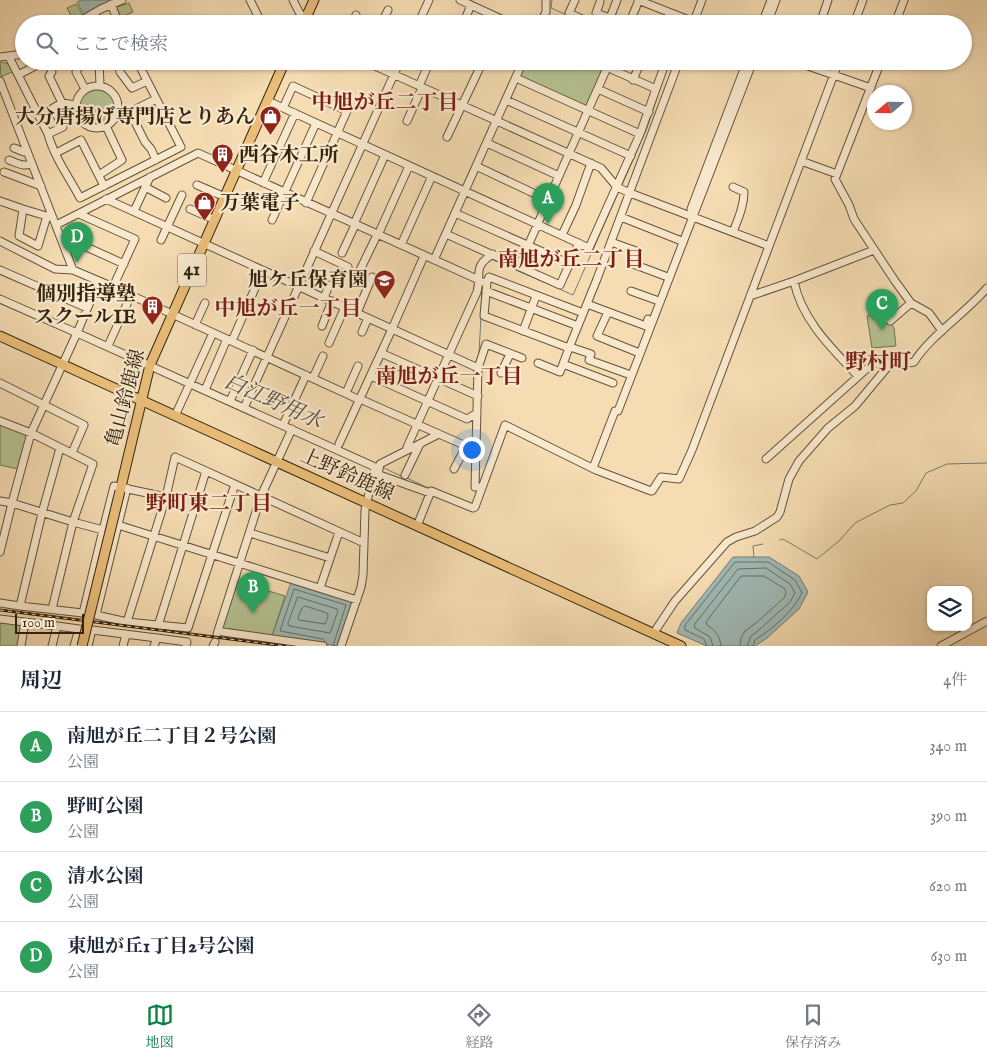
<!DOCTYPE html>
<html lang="ja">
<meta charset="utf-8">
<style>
body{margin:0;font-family:"IM FELL English","Noto Serif JP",serif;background:#f2f2f3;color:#1f2937}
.controls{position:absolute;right:15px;bottom:15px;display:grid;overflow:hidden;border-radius:10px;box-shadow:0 1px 4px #0004}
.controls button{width:45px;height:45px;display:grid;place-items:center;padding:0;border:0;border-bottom:1px solid #e0e1e3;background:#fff;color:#1f2937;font:25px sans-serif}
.compass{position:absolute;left:867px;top:85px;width:45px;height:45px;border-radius:50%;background:#fff;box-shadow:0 1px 4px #0004;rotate:250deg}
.scale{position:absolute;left:15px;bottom:12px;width:69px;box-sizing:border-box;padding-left:5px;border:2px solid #34240f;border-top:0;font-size:14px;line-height:18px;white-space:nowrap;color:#34240f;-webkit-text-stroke:4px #f8e8cd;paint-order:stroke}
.you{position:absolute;left:471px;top:449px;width:18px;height:18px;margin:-12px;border:4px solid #fff;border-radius:50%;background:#1a73e8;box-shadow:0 0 0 8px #1a73e833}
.badge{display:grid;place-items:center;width:32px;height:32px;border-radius:50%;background:#0b8043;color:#fff;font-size:16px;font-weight:700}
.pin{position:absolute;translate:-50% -41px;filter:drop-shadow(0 1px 2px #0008)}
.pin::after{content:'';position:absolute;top:26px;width:18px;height:15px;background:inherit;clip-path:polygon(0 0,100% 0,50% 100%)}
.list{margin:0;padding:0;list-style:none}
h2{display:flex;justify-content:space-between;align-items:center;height:65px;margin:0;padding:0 20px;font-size:21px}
h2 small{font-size:16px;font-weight:400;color:#747a83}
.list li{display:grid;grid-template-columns:32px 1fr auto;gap:15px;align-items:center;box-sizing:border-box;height:70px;padding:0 20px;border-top:1px solid #e0e1e3}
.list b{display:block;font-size:19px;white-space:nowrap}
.list p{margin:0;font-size:16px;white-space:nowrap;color:#747a83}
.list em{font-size:16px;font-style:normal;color:#747a83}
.icon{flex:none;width:28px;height:28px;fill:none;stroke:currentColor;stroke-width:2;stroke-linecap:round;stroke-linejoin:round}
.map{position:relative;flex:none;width:987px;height:646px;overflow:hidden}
.search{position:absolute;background:#fff;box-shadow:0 1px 4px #0004;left:15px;right:15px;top:15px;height:55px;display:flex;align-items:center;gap:12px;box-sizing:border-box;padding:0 18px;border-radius:28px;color:#747a83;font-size:19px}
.sheet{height:345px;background:#fff}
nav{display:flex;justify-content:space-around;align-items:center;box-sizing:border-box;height:70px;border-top:1px solid #e0e1e3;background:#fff;font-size:14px;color:#747a83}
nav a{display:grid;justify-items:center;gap:2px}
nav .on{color:#0b8043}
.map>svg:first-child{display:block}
.green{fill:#b5c291;stroke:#747350}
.water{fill:#9fb9b6;stroke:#747d73}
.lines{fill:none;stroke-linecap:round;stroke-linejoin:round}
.shore{stroke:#6a6e62;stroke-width:1}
.stream{stroke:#747d73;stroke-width:1}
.minor-casing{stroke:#645238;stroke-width:9}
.major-casing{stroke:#34240f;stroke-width:11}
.minor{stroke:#f8e8cd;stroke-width:7}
.major{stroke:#eabe79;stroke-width:9}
.rail-casing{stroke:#34240f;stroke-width:3}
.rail{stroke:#f8e8cd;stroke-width:1;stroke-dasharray:4;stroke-linecap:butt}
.major-bridge-casing{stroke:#34240f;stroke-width:11;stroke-linecap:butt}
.major-bridge{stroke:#eabe79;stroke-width:9}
.labels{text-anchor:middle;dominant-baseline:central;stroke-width:4.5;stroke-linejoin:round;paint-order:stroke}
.shield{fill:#f8e8cd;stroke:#6f5f48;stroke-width:1}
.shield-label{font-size:19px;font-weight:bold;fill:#34240f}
.poi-label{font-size:20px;font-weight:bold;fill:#34240f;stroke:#f8e8cd;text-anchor:end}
.street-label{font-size:20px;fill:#34240f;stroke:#f8e8cd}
.neighbourhood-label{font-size:21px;font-weight:bold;fill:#7a1f14;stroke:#f8e8cd}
.water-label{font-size:21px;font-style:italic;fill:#545141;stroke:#f8e8cd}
.quarter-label{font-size:22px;font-weight:bold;fill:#7a1f14;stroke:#f8e8cd}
</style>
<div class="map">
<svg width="987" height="646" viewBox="0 0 987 646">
<rect width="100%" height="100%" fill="#f5dcb2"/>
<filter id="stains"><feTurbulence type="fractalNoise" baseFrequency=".004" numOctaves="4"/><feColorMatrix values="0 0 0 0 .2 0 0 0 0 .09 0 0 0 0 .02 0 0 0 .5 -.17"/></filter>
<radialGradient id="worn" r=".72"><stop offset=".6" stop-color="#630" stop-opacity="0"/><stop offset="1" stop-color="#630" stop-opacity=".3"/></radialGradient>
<path class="green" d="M129 3 133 12 119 18 116 10 117 7Z
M76 4 83 16 74 21 67 8Z
M525 61H589L603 68 588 107 520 78 519 75Z
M0 62 10 64 14 71 1 77Z
M79 107a18 18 0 1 1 36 0a18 18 0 1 1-36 0Z
M882 309 894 328 896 346 872 348 867 316Z
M0 423 25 433 27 437 18 469 0 465Z
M236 581 285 596 272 636 221 630Z
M0 621 21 624 19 646H0Z"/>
<path class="water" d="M81 0H114L84 15 77 2Z
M733 557H769L799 576 808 592 799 609 767 638 755 646H707L677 633 681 623Z
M291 582 352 601 353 603 338 646 272 636Z"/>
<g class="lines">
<path class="shore" d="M298 597 337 609 338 611 330 633 289 626 288 624Z
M305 606 327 613 328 616 325 624 299 620 298 618 302 608Z
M327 644 323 639 280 631 294 589 346 605 333 646
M707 646 704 639 685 630V625L735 562H768L795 580 802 593C792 613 773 628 755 640L753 646
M713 646 710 637 695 628 694 625 738 569 766 568 790 584 795 593 790 602 760 629 751 636 747 646
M721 646C720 636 715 630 707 625L706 622 741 576H764L785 589 786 593 784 598 756 623 745 631 741 638 740 646"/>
<path class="stream" d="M552 0 551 8 567 15
M668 66 669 61
M622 185 647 128 666 70
M491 259 573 295 619 191
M482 280V272
M481 313 482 284
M82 331 102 340
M479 353 481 317
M308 433 337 446
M340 447 378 464
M382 467 401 476
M405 477 428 488
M373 496 376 477
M780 540 783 539 817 559 840 540 855 523 890 505 903 503 916 491 926 473 947 464 987 463
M754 557 753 546 763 544
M345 646 365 587 367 545"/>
<defs>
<path id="minor" d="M250 0 262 24
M293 0 299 12 305 19
M460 0 512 24
M575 0 569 13 593 24
M638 0 694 22
M600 2 596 13 610 18 617 0
M111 4 119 24
M75 24 101 9 122 0
M104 24 116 18
M352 24 356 15
M381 24 388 10
M418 24 429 0
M463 24 471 5
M540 24 546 12V0
M629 24 639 0
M666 24 670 13
M693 24 702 0
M762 24 771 0
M767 24 776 0
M820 24 828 0
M854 24 863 0
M895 24 904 0
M0 57 24 54
M9 57 48 134C54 157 69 177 80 198L181 147 137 61
M47 61 52 72 49 76 62 103 76 105
M78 61 80 65 76 72 85 89
M99 61 100 85
M118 61 120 72 132 88 147 81
M364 61 601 168 617 187 630 193 769 246
M799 61 809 65
M809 61 808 66 871 88
M881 61 835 179 849 205 854 219 895 281 911 303 929 313 942 331
M18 75 45 61
M516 78 640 134
M633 80 641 61
M0 81 73 270
M76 107a21 21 0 1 1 42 0a21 21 0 1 1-42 0Z
M419 86 430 61
M598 89 649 112
M656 89 665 64 664 61
M506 100 631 156
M268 101 589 248 640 134 656 89 593 61
M283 108 293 86 347 111 306 203
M118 110 130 112 156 99
M130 112 145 142 151 149 156 160
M407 121 422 88
M48 134 63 127 53 108 62 103
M447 137 483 61
M487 143 559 176
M14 148 24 152 27 151
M56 153 81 140 104 186
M9 160C17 163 25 168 32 163
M801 161 837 174
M476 166 548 200
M4 172 41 186
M99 175 122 160 106 126
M263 183 295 113
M197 185 225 197
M145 187 166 198
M733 187 744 192C744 206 738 219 733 232
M106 199 478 368
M0 201 23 209
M190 209 215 220
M691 209 747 61
M134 211 150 177
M455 213 570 264
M79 214 135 239 113 287
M47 216 38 246 19 236 23 209 53 218
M621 217 679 240
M272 220 316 123
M354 224 385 155
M56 225 198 153 479 280
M446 234 560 285 579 243
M60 235 124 264
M378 235 409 166
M562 235 576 205 591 163
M161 240 182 195
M0 241 55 269 73 270 113 287 360 400
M611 242 636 251 632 262 633 264 665 276
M401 245 432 176
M314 251 348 267
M342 253 355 225
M434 260 523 61
M519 266 610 61
M0 270 87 308
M360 270 377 235
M99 281 77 333 375 467 365 510 363 575 361 587 341 646
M794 281C801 319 832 349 858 376
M483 282H487L489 277 583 313
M487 282 484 316 569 348 597 279 679 61
M486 291 578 326
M631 291 656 300
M750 296 794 281 874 250
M324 298 329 285
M0 299 77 333 31 433 93 464 73 522 52 609
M587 304 646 326 648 319
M608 312 597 336 637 352
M357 313 372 277
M890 321 911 303
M195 325 205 303
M322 326 332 301
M392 329 424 256
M523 331 536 296
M362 332 368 318
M232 341 263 270
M329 343 345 307
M108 346 131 295
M570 347 591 354 589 360 628 374
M381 353 478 396
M538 363 560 372 569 348
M563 364 613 383
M501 373 510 354
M371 376 467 419 477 413
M313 378 323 356
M0 383 84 425 72 453
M205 390 227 339
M346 393 358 366
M360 399 466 446 454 469
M230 401 253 350
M244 408 400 61
M175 416 213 333
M0 421 31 433 12 503 0 501
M283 425 306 375
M339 444 392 329
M408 450 407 447 477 292C482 273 472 267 493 254
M766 459 871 365C881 360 901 365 914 362 930 336 966 313 987 288
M593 468 615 411H618L753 61
M206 471 364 543
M374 473 430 493
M378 474 380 464 439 434
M405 475 420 444
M482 487H475L478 368 486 344 522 358
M127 488 118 525 357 600
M118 525 96 615 127 622 188 628 235 484
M417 526 431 491 473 508 475 507 505 425 596 470 651 491H652L661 477 679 479 692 450 839 61
M250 533 330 558
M0 552 12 503 73 522 103 530 114 486 166 497
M320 588 339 532
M0 603 20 606 42 513 60 448
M20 606 83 613 103 530
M0 619 57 626
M127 622 166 497 175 457 206 471 158 626
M223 632 323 646
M217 634 261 496 292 429
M653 634 675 601 727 542 736 537 755 531 777 517 780 512 789 479 799 461 828 428 855 406 890 364
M21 646 25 622
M52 646 57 626 79 629 74 646
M88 646 92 630 157 638
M123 646 126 634
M154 646 157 638 187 642 186 646
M213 646 215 642
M941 646 987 621"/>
<path id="major" d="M303 24 314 0
M0 336 681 646
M120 491 150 365 285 61"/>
</defs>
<use href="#minor" class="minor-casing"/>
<use href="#major" class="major-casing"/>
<use href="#minor" class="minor"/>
<use href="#major" class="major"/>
<defs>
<path id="rail" d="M0 610 285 646"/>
</defs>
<use href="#rail" class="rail-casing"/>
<use href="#rail" class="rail"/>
<defs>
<path id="major-bridge" d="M82 646 120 491"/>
</defs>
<use href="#major-bridge" class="major-bridge-casing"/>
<use href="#major-bridge" class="major-bridge"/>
</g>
<defs>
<symbol id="shop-pin" viewBox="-11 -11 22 30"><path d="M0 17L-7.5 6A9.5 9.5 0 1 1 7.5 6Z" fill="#8f2418" stroke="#f8e8cd"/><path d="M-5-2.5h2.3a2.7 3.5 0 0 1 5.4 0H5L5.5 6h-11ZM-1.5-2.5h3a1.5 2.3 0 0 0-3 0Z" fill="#fff"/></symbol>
<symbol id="building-pin" viewBox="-11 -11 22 30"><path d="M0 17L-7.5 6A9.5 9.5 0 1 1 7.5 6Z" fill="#8f2418" stroke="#f8e8cd"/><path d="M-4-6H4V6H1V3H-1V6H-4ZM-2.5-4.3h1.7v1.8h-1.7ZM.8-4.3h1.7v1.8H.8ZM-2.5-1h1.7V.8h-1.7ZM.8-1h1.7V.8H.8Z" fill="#fff"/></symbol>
<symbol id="school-pin" viewBox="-11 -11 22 30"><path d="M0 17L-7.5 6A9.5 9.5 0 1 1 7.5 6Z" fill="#8f2418" stroke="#f8e8cd"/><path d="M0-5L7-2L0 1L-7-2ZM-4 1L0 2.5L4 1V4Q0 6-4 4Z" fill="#fff"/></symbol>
</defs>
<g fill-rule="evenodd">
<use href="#shop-pin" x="258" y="104" width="25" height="34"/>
<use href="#building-pin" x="210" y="142" width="25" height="34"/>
<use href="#shop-pin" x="192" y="190" width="25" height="34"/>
<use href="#school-pin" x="372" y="268" width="25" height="34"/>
<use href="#building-pin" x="140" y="294" width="25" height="34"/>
</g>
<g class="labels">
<rect class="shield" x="178" y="253.5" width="28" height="33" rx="4"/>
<g class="shield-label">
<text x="192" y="270">41</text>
</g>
<g class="poi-label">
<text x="255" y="117">大分唐揚げ専門店とりあん</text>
<text x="239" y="155" text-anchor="start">西谷木工所</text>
<text x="220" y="203" text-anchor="start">万葉電子</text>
<text x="368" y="280">旭ケ丘保育園</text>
<text x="136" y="294">個別指導塾<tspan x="136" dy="23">スクールIE</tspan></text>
</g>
<g class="street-label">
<text transform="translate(126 398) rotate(-75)">亀山鈴鹿線</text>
<text transform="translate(347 475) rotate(24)">上野鈴鹿線</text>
</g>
<g class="neighbourhood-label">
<text x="385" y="103">中旭が丘二丁目</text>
<text x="571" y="260">南旭が丘二丁目</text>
<text x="288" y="309">中旭が丘一丁目</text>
<text x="449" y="377">南旭が丘一丁目</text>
<text x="209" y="504">野町東二丁目</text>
</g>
<g class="water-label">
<text transform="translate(273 402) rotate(24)">白江野用水</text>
</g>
<g class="quarter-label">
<text x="878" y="363">野村町</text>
</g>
</g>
<rect width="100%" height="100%" filter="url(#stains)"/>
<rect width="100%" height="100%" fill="url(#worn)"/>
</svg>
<div class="controls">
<button><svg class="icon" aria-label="layers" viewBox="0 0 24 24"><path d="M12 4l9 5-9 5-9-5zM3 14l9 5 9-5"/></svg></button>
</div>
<svg class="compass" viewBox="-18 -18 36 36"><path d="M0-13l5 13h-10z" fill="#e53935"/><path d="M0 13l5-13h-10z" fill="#747a83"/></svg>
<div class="scale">100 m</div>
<div class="you"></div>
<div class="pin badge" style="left:548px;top:224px;background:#2e9e5b">A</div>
<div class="pin badge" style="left:253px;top:613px;background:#2e9e5b">B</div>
<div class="pin badge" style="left:882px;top:330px;background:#2e9e5b">C</div>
<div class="pin badge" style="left:77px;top:263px;background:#2e9e5b">D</div>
<div class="search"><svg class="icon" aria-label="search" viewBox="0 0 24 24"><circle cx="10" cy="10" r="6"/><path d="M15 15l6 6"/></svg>ここで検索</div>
</div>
<section class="sheet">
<h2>周辺<small>4件</small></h2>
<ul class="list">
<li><span class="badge" style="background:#2e9e5b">A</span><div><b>南旭が丘二丁目２号公園</b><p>公園</p></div><em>340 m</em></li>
<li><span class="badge" style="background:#2e9e5b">B</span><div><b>野町公園</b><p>公園</p></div><em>390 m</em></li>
<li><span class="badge" style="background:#2e9e5b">C</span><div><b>清水公園</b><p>公園</p></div><em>620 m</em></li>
<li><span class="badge" style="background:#2e9e5b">D</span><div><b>東旭が丘1丁目2号公園</b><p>公園</p></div><em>630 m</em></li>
</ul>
</section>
<nav>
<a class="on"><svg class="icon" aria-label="map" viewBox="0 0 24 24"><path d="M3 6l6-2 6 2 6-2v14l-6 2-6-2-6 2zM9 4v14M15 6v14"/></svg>地図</a>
<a><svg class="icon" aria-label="directions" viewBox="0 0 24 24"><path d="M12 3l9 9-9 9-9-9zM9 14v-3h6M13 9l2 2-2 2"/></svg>経路</a>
<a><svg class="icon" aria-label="saved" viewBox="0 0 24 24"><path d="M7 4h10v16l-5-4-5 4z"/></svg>保存済み</a>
</nav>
